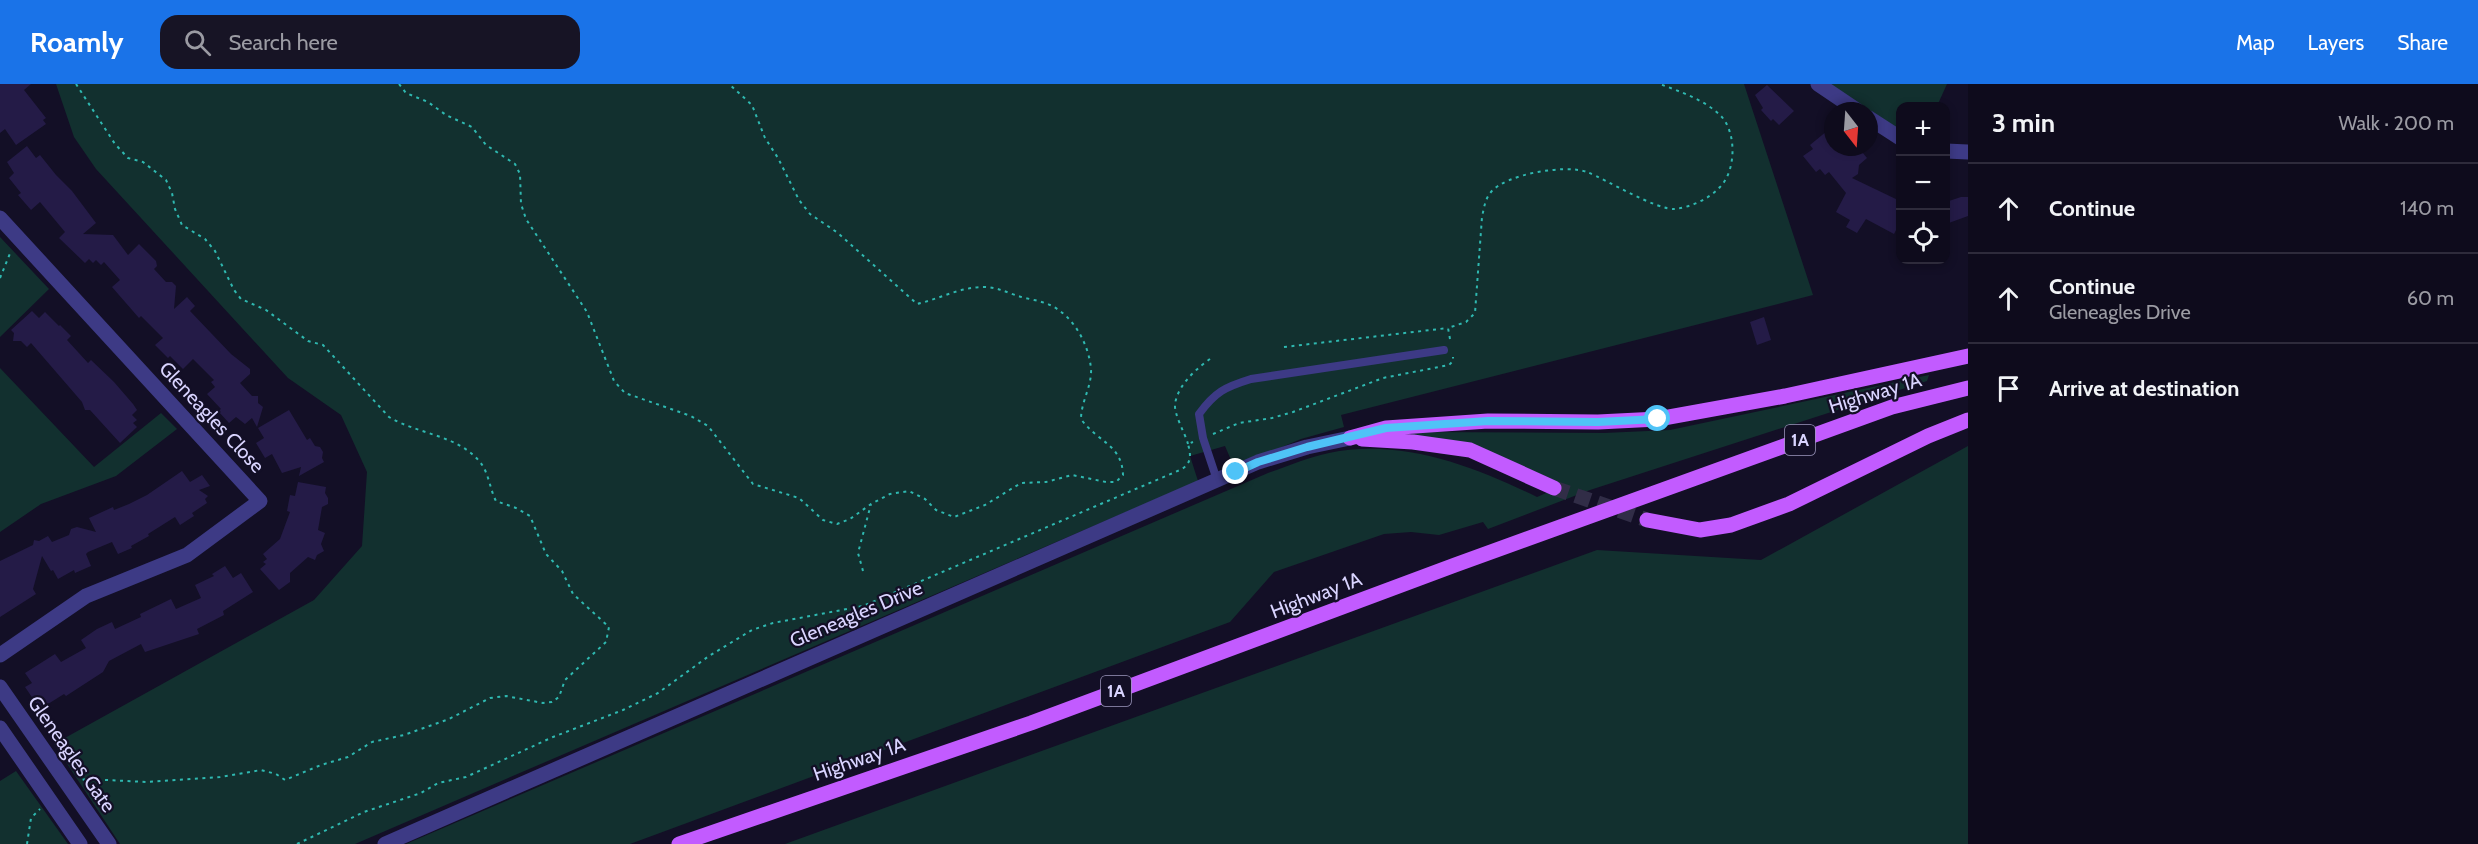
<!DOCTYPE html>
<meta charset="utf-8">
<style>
body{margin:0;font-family:Cabin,sans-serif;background:#171425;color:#f1f3f6}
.controls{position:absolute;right:18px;top:18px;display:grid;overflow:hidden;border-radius:12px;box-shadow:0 3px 9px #0003}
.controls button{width:54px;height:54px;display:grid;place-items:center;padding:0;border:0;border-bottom:2px solid #2e2b3b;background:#0e0b1c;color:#f1f3f6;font:30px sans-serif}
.compass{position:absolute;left:1824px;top:18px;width:54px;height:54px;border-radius:50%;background:#0e0b1c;box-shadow:0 3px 9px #0003;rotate:163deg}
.stop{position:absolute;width:18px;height:18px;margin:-14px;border:4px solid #4fc3f7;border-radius:50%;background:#fff}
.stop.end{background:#4fc3f7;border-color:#fff;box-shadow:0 2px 6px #0008}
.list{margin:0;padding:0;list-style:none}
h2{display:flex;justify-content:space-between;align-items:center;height:78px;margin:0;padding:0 24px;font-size:26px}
h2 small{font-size:20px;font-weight:400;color:#9b9ba3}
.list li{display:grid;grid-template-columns:39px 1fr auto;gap:18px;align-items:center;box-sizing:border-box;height:90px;padding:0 24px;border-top:2px solid #2e2b3b}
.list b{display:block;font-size:22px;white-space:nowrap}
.list p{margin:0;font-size:20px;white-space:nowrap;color:#9b9ba3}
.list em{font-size:20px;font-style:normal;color:#9b9ba3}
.icon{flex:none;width:33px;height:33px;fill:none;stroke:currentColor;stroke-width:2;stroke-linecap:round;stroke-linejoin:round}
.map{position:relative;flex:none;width:1968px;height:760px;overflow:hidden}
header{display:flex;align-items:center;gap:36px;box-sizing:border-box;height:84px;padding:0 30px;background:#1a73e8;color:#fff}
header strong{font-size:28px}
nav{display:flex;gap:33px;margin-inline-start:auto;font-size:21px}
.search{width:420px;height:54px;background:#171425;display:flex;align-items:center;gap:15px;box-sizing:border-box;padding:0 21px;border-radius:18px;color:#9b9ba3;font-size:22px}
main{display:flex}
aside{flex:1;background:#0e0b1c}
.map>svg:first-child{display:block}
.green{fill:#12302f}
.building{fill:#241b47}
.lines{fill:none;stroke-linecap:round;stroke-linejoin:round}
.primary-tunnel{stroke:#312d47;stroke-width:15;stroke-dasharray:15 8;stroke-linecap:butt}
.path{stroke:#2fb8b0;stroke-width:2;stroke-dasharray:3 4.5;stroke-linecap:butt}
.service{stroke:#3d3a85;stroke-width:8}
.minor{stroke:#3d3a85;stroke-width:15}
.tertiary{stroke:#3d3a85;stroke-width:15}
.primary{stroke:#c25bff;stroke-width:15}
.route{stroke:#4fc3f7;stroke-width:8}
.labels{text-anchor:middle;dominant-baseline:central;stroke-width:4.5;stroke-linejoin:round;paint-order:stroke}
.shield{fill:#130f26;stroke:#9e99be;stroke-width:1.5}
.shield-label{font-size:18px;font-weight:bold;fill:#d9d4ff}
.street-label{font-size:20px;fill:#d9d4ff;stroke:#130f26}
</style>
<header>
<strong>Roamly</strong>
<div class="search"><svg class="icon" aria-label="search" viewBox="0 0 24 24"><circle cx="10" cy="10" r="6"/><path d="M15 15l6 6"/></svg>Search here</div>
<nav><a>Map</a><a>Layers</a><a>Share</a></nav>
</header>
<main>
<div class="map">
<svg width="1968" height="760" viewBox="0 0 1968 760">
<rect width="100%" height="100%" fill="#130f26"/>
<path class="green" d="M56 0H1744L1813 211 1341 331 1344 343 1301 355 1234 383 1225 362 1190 372 1198 397 355 760H120L54 660 314 516 362 462 367 388 341 331 288 294 96 85 74 53Z
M1818 0H1947L1937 22H1900V54L1869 27H1858Z
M0 153 49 205 0 253Z
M0 284 94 383 161 329 177 345 116 392 41 420 0 448Z
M1929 291 1927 297 1590 406 1488 445 1483 438 1439 451 1411 448 1384 450 1274 488 1230 538 630 760H406L1268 389C1288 382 1309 373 1329 369 1401 354 1473 382 1537 413L1565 401 1518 380 1411 353 1413 348 1604 349 1670 346Z
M1968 362V760H785L1597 466 1761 476Z
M16 687 68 760H0V697Z"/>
<path class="building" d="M0 0H31L24 6 46 34 43 36 46 40 16 61 5 45 0 49Z
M1767 1 1794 27 1779 41 1773 35 1771 37 1761 26 1763 24 1755 11Z
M1833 42V63H1858L1867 74 1859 81 1858 90 1852 94 1900 117V138L1894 150 1866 135 1857 149 1846 143 1850 136 1836 128 1846 109 1829 88 1825 91 1820 85 1816 88 1803 72 1813 65 1810 61Z
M27 62 36 74 40 71 56 91 72 107 96 139 83 150 113 151 128 171 139 160 156 177 157 182 154 185 166 198H172L176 202 174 225 187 213 195 222 190 227 231 270 250 285V290L240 299 252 312H258V319L263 323 257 343 252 334 245 340 236 333 229 339 218 327 221 325 207 310 215 303 211 298 214 296 193 275 183 285 170 272 168 274 155 261 163 254 141 232 139 234 112 203 120 196 104 178 101 181 96 176 93 179 89 175 85 179 59 154 65 148 40 118 31 126 18 111 21 109 9 94 14 89 7 78Z
M1961 113H1968V132L1946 140V118Z
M32 227 39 234 45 228 59 242 60 241 71 252 67 256 88 279 91 276 114 298 133 320 137 326 132 331 137 336 133 339 137 343 120 359 90 326H85L82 318 31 259 27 263 21 257H13L14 249 11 246Z
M1764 233 1771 256 1757 261 1750 238Z
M289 326 307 356 310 354 315 362 320 363 323 368 322 374 324 378 299 392 301 383 282 389 272 370 265 374 256 359 264 354 258 344Z
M182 387 190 398 202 391 210 402 199 406 208 412 205 415 207 419 192 429 194 432 180 441 175 433 148 450 149 452 131 462 132 464 118 470 112 458 88 468 86 470 91 482 75 489 74 486 58 495 53 486 51 487 42 472 33 505 36 510 0 533V477L33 461 34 456 39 457 48 452 52 458 69 451 71 445 77 443 96 448 89 434 113 423 114 426 129 420 147 411Z
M298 398 326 403 325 409 328 414V420L322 423 318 446 325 449 321 460 324 467 317 471 315 476 308 473 290 489V498L279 506 260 485 266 480 263 478 267 475 263 470 280 455 290 428 287 427 290 411 295 412Z
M225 482 233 494 241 489 253 508 223 527 224 531 197 545 199 550 145 568 141 560 109 577 103 588 66 612 64 610 40 625 25 603 32 599 25 589 55 570 61 578 86 564 81 556 97 545 112 538 115 545 141 533 140 530 171 515 176 525 201 514 195 501 214 492 212 490Z"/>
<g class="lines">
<path class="primary-tunnel" d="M1554 404 1647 436"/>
<path class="path" d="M76 0 115 60 128 74 143 78 166 96 172 109 175 125 182 141 205 155 215 167 234 206 241 215 266 226 308 257 323 261 389 333C417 350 458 351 480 378 489 389 490 406 496 417L516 424 530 432 546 470 562 487 573 510 609 543 606 558 565 596 559 613 552 618 543 619 506 612 490 614 449 635 404 651 372 658 348 673 321 681 285 696 276 690 261 686 220 693 146 698 88 695 81 696
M399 0 406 9 428 18 446 31 472 43 486 61 515 80 520 90 521 120 526 135 587 228 614 297 625 309 691 332 708 342 753 400 799 414 823 436 837 440 850 435 871 420 890 410 909 407 925 415 936 426 954 433 985 421 1021 399 1046 398 1072 391 1106 398H1116L1123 391C1122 360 1097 358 1081 335 1081 318 1092 302 1091 285 1089 261 1074 232 1050 221 1039 216 1026 215 1015 211 1004 207 995 203 984 203 960 203 939 215 917 220L838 149 810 130 799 116 778 74 765 54 752 21 729 0
M0 194 11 167
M1450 255 1448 244 1466 238 1475 229 1482 133C1484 124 1485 115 1491 108 1506 90 1565 80 1587 88 1607 96 1656 126 1675 125 1691 123 1709 115 1720 103 1736 87 1737 49 1721 32 1705 16 1681 8 1660 0
M1284 263 1448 244
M1213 350 1239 339 1272 334 1293 328 1383 294 1449 281 1453 277V273
M1188 360C1185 349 1174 331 1175 320 1178 300 1198 283 1213 273
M863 487 858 469 871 420
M27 760 31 734 40 725
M297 760 364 728 421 709 438 699 466 693 553 653 623 626 658 609 709 572 752 546 773 539 863 522 1180 386C1192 380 1191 371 1188 360L1193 358"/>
<path class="service" d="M1217 396 1203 354 1199 330C1215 308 1225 303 1251 295L1444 266"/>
<path class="minor" d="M1818 0 1858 27
M1869 34 1900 54
M1946 67 1968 68
M0 134 260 417 187 471 86 512 0 571
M0 603 109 760
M0 644 80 760"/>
<path class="tertiary" d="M385 760 1258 378 1307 363 1350 354"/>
<path class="primary" d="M1350 354 1386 344 1488 337 1598 338 1658 335 1785 312 1968 272
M1362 355 1413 358 1470 366 1554 404
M1647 436 1700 446 1731 441 1789 420 1928 352 1968 336
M679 760 1031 639 1455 481 1892 323 1968 304"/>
</g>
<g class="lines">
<path class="route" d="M1236 388 1258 378 1307 363 1386 344 1488 337 1598 338 1658 335"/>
</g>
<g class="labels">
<g class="shield">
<rect x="1785" y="341" width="30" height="30" rx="4.5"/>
<rect x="1101" y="592" width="30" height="30" rx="4.5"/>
</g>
<g class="shield-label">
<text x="1800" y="356">1A</text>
<text x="1116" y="607">1A</text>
</g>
<g class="street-label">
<text transform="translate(1875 309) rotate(-17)">Highway 1A</text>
<text transform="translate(212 333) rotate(47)">Gleneagles Close</text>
<text transform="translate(1316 511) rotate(-21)">Highway 1A</text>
<text transform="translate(856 530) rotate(-23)">Gleneagles Drive</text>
<text transform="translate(72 670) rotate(55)">Gleneagles Gate</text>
<text transform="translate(859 675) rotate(-19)">Highway 1A</text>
</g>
</g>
</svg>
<div class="controls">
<button>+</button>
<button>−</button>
<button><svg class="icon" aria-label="locate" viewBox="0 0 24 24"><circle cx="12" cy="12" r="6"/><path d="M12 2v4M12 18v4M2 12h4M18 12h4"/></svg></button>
</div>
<svg class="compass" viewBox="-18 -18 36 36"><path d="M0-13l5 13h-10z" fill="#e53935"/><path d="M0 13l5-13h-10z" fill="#9b9ba3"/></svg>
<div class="stop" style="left:1658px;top:335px"></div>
<div class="stop end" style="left:1236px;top:388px"></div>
</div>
<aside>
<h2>3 min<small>Walk · 200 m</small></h2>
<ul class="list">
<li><svg class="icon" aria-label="ahead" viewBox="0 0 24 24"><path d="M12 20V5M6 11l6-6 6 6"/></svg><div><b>Continue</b></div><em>140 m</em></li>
<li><svg class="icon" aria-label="ahead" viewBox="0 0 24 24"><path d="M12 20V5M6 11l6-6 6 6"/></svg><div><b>Continue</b><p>Gleneagles Drive</p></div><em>60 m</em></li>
<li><svg class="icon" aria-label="arrive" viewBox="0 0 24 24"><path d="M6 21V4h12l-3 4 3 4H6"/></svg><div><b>Arrive at destination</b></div></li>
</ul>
</aside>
</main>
